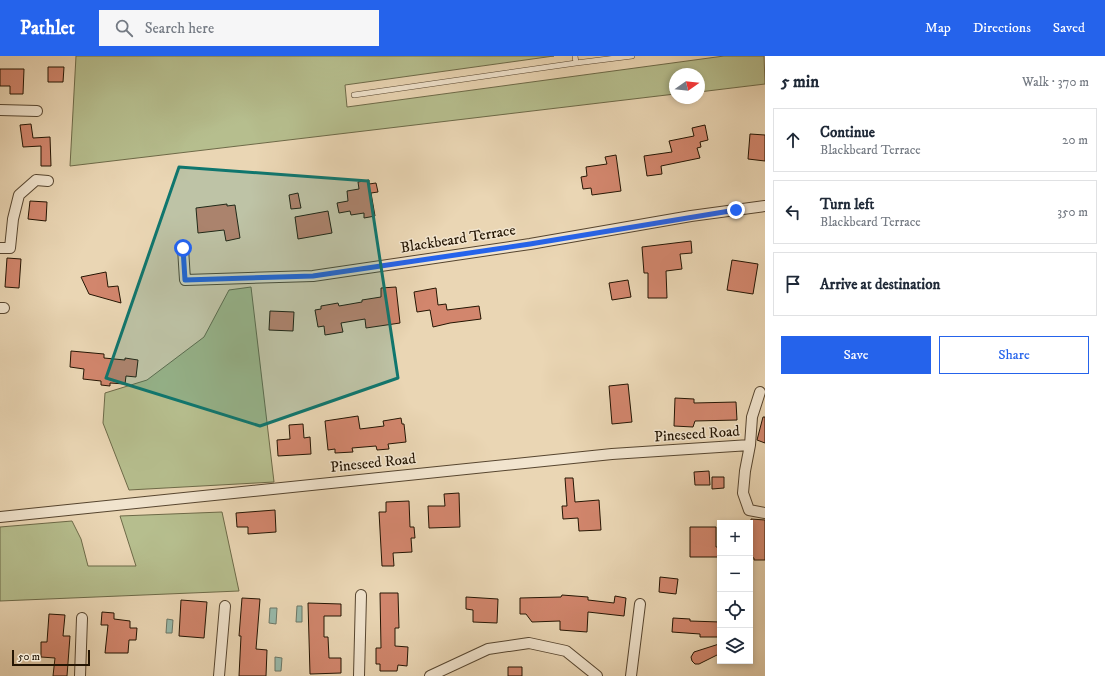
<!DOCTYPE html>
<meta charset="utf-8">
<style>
body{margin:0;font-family:"IM FELL DW Pica",serif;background:#f6f6f7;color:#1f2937}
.controls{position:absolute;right:12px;bottom:12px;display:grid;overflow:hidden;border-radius:0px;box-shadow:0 2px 6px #0003}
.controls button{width:36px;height:36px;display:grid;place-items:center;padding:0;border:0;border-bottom:1px solid #e0e1e3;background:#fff;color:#1f2937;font:20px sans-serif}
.compass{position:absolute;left:669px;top:12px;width:36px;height:36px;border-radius:50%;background:#fff;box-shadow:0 2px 6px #0003;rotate:76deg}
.scale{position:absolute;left:12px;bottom:10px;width:78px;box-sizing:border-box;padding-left:4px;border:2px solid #241503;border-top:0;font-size:11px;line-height:14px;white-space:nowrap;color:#241503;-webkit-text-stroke:3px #f1e4ce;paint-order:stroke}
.stop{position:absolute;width:12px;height:12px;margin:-9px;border:3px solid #2563eb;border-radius:50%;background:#fff}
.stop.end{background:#2563eb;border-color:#fff;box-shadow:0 1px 4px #0008}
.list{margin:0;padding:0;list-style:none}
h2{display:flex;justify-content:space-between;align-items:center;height:52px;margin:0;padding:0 16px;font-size:17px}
h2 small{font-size:13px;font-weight:400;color:#747a83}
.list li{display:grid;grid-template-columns:26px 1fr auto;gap:12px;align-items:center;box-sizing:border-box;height:64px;margin:0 8px 8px;padding:0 8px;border:1px solid #e0e1e3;border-radius:0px}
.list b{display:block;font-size:15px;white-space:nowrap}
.list p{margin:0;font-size:13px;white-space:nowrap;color:#747a83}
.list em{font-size:13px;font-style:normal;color:#747a83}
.actions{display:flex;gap:8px;padding:12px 16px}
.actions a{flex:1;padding:9px 0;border:1px solid #2563eb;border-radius:0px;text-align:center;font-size:14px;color:#2563eb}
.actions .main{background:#2563eb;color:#fff}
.icon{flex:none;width:22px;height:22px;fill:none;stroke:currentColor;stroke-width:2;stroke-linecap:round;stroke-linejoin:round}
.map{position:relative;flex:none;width:765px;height:620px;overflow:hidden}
header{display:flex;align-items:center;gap:24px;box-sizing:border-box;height:56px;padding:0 20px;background:#2563eb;color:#fff}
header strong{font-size:19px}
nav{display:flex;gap:22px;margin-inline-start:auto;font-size:14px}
.search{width:280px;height:36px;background:#f6f6f7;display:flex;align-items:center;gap:10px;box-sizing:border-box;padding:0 14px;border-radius:0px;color:#747a83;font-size:15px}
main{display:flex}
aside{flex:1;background:#fff}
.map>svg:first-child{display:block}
.green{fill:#b6be8e;stroke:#6d6a48}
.water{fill:#98b9aa;stroke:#6a7767}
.building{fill:#d2866d;stroke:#241503}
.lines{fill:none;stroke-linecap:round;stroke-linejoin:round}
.lane-casing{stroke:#56452f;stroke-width:6}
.street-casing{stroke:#56452f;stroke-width:12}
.lane{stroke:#f1e4ce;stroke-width:5}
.street{stroke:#f1e4ce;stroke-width:10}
.route{stroke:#2563eb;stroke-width:5}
.marked{fill:#0f766e;fill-opacity:0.2;stroke:#0f766e;stroke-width:3;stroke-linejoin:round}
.labels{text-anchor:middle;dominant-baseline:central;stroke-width:3;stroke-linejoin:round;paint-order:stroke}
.street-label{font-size:15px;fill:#241503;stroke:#f1e4ce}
</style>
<header>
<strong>Pathlet</strong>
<div class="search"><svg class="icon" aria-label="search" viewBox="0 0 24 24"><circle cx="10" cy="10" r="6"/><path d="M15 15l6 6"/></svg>Search here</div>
<nav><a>Map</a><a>Directions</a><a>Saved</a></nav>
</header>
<main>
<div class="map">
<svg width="765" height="620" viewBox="0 0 765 620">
<rect width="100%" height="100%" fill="#ead6b4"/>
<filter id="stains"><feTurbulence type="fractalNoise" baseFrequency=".005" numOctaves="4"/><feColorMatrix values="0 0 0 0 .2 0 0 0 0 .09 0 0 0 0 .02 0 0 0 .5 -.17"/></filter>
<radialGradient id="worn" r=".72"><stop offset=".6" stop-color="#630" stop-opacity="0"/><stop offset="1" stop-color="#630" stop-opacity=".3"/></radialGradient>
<path class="green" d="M76 0H554L345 29 347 51 724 0H764L765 28 699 36V18H675V38L70 110Z
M251 231 274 426 129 434 103 367 105 337 147 324 204 281 229 234Z
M222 456 239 535 0 545V471L72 465 81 483 88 510H136L120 460Z"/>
<path class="water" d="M297 550H302V566H296Z
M270 552H277L276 568 269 567Z
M167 563 173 564 172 577H166Z
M275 601 282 602 281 615H275Z"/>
<path class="building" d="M48 11H64L63 26H48Z
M0 13H24L23 38H10V30H0Z
M31 68 33 82 50 81 51 110H41V90L23 91 20 69Z
M705 69 708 84 700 86 701 91 697 92 700 102 661 110 662 118 647 120 644 100 672 96 669 85 694 80 692 72Z
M750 78 765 79V105L748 103Z
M616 99 621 135 592 139 591 132 583 133 581 121 587 120 586 111 607 108 605 101Z
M369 124V128L376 127 378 136 371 137 375 160 364 162V157L351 159 350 155 339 157 337 147 348 145 347 135 359 133 358 126Z
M298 137 301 152 291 153 289 139Z
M30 145 47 146 46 165 28 163Z
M227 148V150L235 149 240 182 226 185 224 174 198 177 196 152Z
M328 155 332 177 298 183 295 161Z
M691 185 692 197 680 198 682 213 666 215 667 242H648V217H644L642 191Z
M7 202 21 203 19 232 5 231Z
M732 204 758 208 753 238 727 234Z
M106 216 108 231 118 230 121 247 89 238 81 221Z
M628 224 631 241 612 244 609 227Z
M396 231 400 267 366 272 365 263 341 267 343 276 325 279 324 270 318 271 315 254 321 253V250L338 247 339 250 362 246V244L381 241V232Z
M436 232 438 249 446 248 447 254 479 250 481 263 450 267 433 271 430 254 417 256 414 236Z
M270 255 294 256 293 275 269 274Z
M71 295 104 298V302L125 304V302L138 304 136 321 126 320 125 328 110 327V330L101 329V325L83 323 84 313 70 311Z
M628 328 632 366 612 368 609 330Z
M675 342 694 343V347L736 346 737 364 695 365 693 371 674 370Z
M358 360 360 373 384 370 383 365 401 362 402 368H404L406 386 388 388 389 393 377 394 376 390 352 392 353 396 335 397V393L328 394 325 365Z
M763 361H765V387L757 384Z
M303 368 304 382 310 381 311 398 278 400 277 384 290 383 289 369Z
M709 415 710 429H695L694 416Z
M712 421H724V432L712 433Z
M565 422H573L575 446 599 444 601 474 579 475 578 462 563 463 562 450H567Z
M459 437 460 471 429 472 428 450H445L444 438Z
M409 445 410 471H414L415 482H411L412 496 393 497 394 510H382L379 456H386V446Z
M275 454 276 476 248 478V471H237L236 457Z
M751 463 765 464V504H754V502L750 501Z
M690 471H716V491H720V501H690Z
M660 521 678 523 676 538 659 536Z
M380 537H398L399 572H395V590L408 591 407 610 398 609 397 615H380V608H376V592H381Z
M562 539 588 541V544L614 547 615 540 626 542 624 560 588 556 587 576 560 574V565L532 566 526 558H520V542L561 541Z
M466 541 498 543 497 567 473 566V554L466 553Z
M242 542 260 543 256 593 267 594 266 620H239L241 580H239Z
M181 544 207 546 204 582 179 580Z
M308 547 341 548V560H324V581H328L329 602H341V617L310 618Z
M102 556 114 557V563L130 565V572H137L136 584H129L128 597H105L108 569H101Z
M49 558 65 559 63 580H70L67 620H53L55 602 41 601V586H47Z
M673 562 690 563V565L720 566V581H700V578L672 576Z
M719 588V598L699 608H695L692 605 691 601 694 596Z
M508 611H522V620H508Z"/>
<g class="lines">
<defs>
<path id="lane" d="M575 0 576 7
M354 39 576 7 632 0"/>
<path id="street" d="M0 54 37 55
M0 192H10L13 163 19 139 36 124 48 125
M183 192 185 224 313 220 530 188 691 160 765 150
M0 252H4
M760 336 752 361 750 389 745 415 743 437 749 454 765 457
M0 461 612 398 750 389
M80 620 82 562
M219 620 225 550
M359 620 361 539
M430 620 488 593 529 587 566 595 597 620
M631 620 640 548"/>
</defs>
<use href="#lane" class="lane-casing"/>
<use href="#street" class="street-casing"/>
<use href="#lane" class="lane"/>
<use href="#street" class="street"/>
</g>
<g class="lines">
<path class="route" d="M183 192 185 224 313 220 530 188 736 154"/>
</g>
<path class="marked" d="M179 111 368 125 398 322 260 370 106 322Z"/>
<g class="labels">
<g class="street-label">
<text transform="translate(458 183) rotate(-9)">Blackbeard Terrace</text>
<text transform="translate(697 378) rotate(-4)">Pineseed Road</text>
<text transform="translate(373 407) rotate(-6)">Pineseed Road</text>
</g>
</g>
<rect width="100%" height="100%" filter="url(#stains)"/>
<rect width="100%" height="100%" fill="url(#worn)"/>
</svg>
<div class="controls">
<button>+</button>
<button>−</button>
<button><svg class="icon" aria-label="locate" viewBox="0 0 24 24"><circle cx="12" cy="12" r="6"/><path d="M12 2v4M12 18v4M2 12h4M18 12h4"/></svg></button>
<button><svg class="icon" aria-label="layers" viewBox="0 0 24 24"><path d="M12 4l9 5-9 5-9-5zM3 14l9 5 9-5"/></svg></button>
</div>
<svg class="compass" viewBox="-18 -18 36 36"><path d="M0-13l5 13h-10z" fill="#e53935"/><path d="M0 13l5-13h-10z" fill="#747a83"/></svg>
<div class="scale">50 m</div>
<div class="stop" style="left:183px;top:192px"></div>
<div class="stop end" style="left:736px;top:154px"></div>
</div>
<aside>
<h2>5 min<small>Walk · 370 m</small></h2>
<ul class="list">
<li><svg class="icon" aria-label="ahead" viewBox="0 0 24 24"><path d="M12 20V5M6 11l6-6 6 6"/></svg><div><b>Continue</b><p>Blackbeard Terrace</p></div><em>20 m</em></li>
<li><svg class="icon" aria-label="left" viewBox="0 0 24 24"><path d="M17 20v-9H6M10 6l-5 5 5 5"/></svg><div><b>Turn left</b><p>Blackbeard Terrace</p></div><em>350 m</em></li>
<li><svg class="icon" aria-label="arrive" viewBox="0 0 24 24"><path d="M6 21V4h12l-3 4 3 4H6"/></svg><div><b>Arrive at destination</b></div></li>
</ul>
<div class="actions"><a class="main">Save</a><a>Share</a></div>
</aside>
</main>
